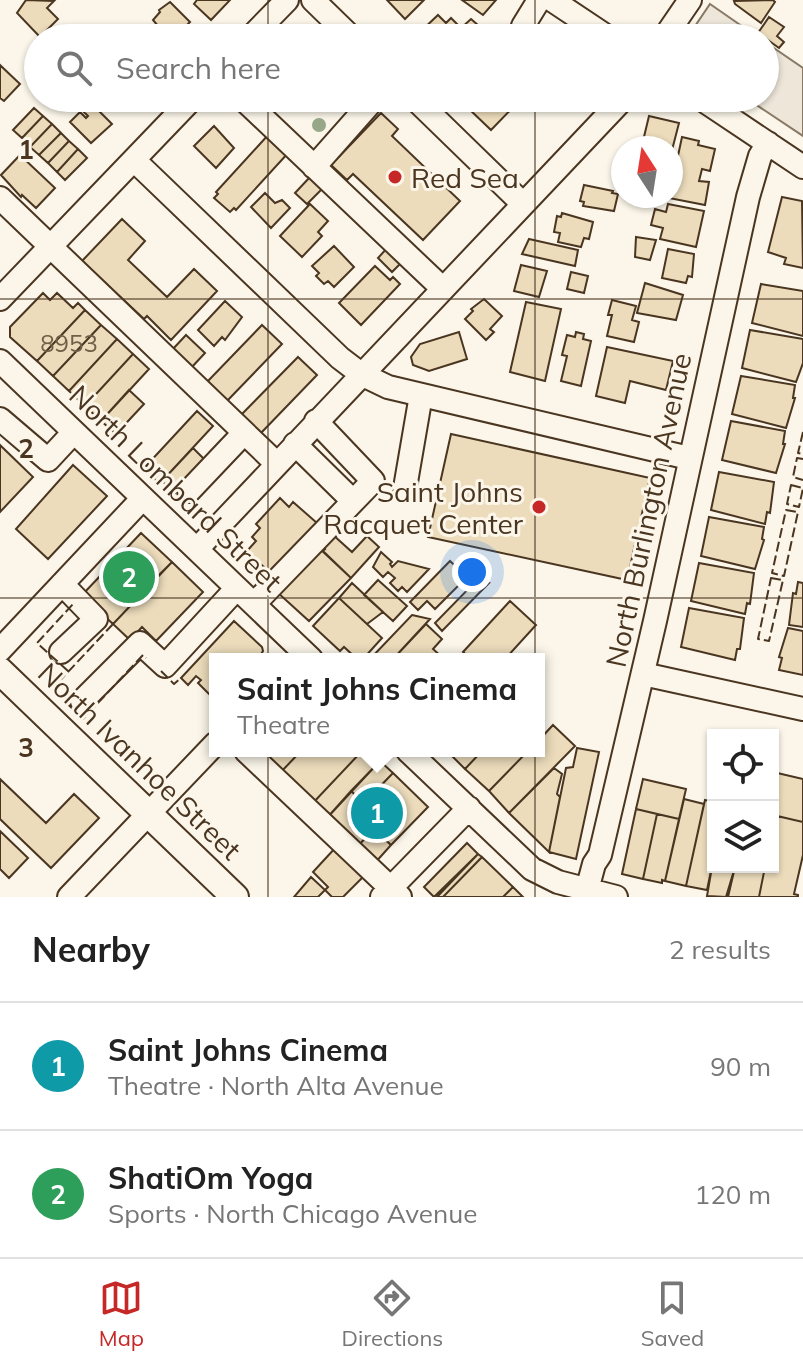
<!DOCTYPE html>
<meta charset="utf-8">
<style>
body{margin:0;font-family:Mulish,sans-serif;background:#f2f2f2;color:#222}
.controls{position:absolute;right:24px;bottom:24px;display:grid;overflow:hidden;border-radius:0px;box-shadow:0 2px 6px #0004}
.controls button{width:72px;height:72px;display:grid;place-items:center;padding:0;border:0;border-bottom:2px solid #e0e0e0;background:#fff;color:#222;font:40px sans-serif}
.compass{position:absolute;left:611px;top:136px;width:72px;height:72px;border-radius:50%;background:#fff;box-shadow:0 2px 6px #0004;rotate:348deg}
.you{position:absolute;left:472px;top:572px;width:28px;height:28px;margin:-20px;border:6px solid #fff;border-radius:50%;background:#1a73e8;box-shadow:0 0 0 12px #1a73e833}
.badge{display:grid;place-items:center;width:52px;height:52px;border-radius:50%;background:#c62828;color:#fff;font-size:26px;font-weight:700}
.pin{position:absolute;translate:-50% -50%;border:4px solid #fff;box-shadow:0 2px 8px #0006}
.popup{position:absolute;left:209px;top:653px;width:336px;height:104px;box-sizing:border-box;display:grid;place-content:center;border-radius:0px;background:#fff;filter:drop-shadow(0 2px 6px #0005);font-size:26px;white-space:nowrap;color:#767676}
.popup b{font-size:30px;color:#222}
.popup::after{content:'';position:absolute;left:50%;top:100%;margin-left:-16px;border:16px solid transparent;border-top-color:#fff}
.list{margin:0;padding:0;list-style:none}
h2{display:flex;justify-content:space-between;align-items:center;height:104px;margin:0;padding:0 32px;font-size:34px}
h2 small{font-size:26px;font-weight:400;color:#767676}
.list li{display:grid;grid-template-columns:52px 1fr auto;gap:24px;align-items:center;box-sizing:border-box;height:128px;padding:0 32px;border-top:2px solid #e0e0e0}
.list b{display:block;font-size:30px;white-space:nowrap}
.list p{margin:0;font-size:26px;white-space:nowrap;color:#767676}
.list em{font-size:26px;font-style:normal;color:#767676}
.icon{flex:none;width:44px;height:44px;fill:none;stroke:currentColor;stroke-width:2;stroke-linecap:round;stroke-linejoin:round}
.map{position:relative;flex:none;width:803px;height:897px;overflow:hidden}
.search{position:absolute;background:#fff;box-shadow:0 2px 6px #0004;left:24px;right:24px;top:24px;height:88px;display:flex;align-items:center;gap:20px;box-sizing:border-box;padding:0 28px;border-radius:44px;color:#767676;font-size:30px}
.sheet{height:360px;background:#fff}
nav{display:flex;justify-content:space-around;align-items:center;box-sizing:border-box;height:112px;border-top:2px solid #e0e0e0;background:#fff;font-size:22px;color:#767676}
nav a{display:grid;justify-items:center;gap:4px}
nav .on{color:#c62828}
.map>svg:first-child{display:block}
.green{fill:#ede6d9;stroke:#887966;stroke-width:2}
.building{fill:#ecdcbc;stroke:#4a3520;stroke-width:2}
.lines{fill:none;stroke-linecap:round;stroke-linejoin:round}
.minor-casing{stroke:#4a3520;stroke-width:26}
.major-casing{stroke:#4a3520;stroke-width:30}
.minor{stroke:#fbf6e9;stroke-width:22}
.major{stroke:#fbf6e9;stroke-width:26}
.fence{stroke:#4a3520;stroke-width:2;stroke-dasharray:10 4;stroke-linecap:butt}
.tree{fill:#96a887}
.grid{fill:none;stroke:#4a3520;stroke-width:2;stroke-opacity:0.55}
.poi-dot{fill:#c62828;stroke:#fbf6e9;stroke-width:3}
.labels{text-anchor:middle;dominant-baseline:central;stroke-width:6;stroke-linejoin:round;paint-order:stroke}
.number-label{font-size:24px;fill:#725f47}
.poi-label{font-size:28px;fill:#4a3520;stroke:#fbf6e9;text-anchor:start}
.street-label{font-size:28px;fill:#4a3520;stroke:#fbf6e9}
.grid-label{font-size:26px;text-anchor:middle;font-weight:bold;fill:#4a3520;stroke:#fbf6e9;stroke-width:6;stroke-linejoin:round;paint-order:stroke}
</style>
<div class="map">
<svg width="803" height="897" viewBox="0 0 803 897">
<rect width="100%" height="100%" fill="#fbf6e9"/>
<path class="green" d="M710 4 759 38H687Z
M765 42 803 68V136L746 98H765Z"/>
<path class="building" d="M26 0 54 1 47 8 58 19 40 37 17 13Z
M197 0H230L211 20 194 4Z
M387 0H424L405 19Z
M462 0H496L483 15Z
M773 0 775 2 761 23 735 4 734 1Z
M170 2 190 22 186 26V35L188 38H168L153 20 160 12 159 10Z
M438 15 446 23 451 18 460 27 449 38H424L419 33Z
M769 17 784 27 777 36 784 42 779 48 758 33Z
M471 19 479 26 468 36 461 28Z
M298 26 305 33 308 30 318 38H287Z
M0 65 20 84 4 101 0 98Z
M258 98H282L270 111Z
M478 98H522L491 130 468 108Z
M92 104 112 124 91 143 70 122 80 112 86 118 88 116 84 112Z
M34 108 43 116 22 138 13 130Z
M381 113 398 129 392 136 460 201 423 240 353 174 347 180 331 165Z
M43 116 52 124 30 147 22 138Z
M649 116 679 123 671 154V148H645L647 143 643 141Z
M52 124 61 133 39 155 30 147Z
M214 126 234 148 216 168 194 146Z
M61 133 69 141 48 163 39 155Z
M269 134 289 152 236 210 234 208 230 212 214 198 218 194 216 192Z
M682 137 699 141 698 145 715 149 710 171 702 169 699 181 709 182 705 205 669 198Z
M69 141 78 149 57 172 48 163Z
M78 149 87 158 65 180 57 172Z
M20 155 55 188 36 208 22 195 21 197 1 175Z
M310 177 322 189 307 204 295 193Z
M584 185 613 191 612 193 618 194 614 211 583 206 584 202 580 201Z
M265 193 275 203 282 200 290 208 271 228 251 207Z
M782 197 802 201 803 268 784 264 786 258 768 252Z
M310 204 328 221 318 232 322 236 302 257 280 236Z
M668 204 704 211 696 247 660 239 663 228 651 225 655 209 666 212Z
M562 213 593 222 589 239 584 238 581 247 558 242 560 233 554 232 557 216 561 217Z
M122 219 145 241 128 260 167 297 194 269 217 291 171 340 147 316 144 319 82 261Z
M636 237 656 240 650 260 635 257Z
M529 239 578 250 575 266 522 254Z
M334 246 354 267 334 287 328 281 324 284 316 276 319 273 312 266Z
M389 246 404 260 392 272 378 258Z
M668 249 694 254 692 277 688 276 686 283 662 278Z
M521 265 547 271 539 297 514 291Z
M375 266 390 280 393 277 400 284 361 325 339 303Z
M571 272 588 276 584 293 567 289Z
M645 283 683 295 676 320 637 313Z
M761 284 803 291V336L752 323Z
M43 293 50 300 57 293 73 308 78 303 85 310 37 361 10 337V327Z
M484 299 502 316 490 329 494 332 486 340 465 319 473 311 471 309Z
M612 300 636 306 632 320 639 322 634 342 607 336 612 315H608Z
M225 301 242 317 225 340 222 337 214 346 198 330Z
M526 302 561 309 545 381 510 372Z
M85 310 101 325 53 376 37 361Z
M101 325 117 339 69 391 53 376Z
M262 325 282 344 227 401 207 382Z
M750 330 803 339V363L796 382 742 368Z
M459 332 467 359 429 371 413 365 411 357 420 344Z
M576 332 584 334 583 339 591 341 581 386 561 381 567 356 562 355 567 335 575 337Z
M186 335 205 353 191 368 172 350Z
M117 339 133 354 85 406 69 391Z
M607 347 673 361 666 390 630 381 625 403 596 396Z
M133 354 149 369 101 421 85 406Z
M298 357 317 375 260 434 241 415Z
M741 376 795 385 793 398H795L786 428 732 414Z
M129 390 144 404 116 434 101 421Z
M197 411 213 426 162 481 160 479 157 481 145 470 148 467 146 466Z
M731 421 785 431 783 444H785L776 473 722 460Z
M451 434 650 478 627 580 428 537Z
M0 445 33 477 0 512Z
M193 448 206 461 175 493 162 481Z
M73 465 107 496 48 559 16 529Z
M719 472 774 482 770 513 767 512 765 524 711 510Z
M280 498 289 507 293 502 317 523 270 573 247 551 256 541 252 537 260 528 256 524Z
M709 517 764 527 762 539 764 540 755 569 701 556Z
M141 533 172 562 154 580 124 551Z
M332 534 352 552 367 536 379 547 351 578 323 551 325 549 321 546Z
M319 548 351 578 309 621 277 592 292 576H296Z
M124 551 154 580 134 602 103 573Z
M381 552 392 562 390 564 392 567 398 561 429 569 407 592 402 587 398 591 390 583 395 578 388 572 383 577 373 567Z
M450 561 467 577 435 609 427 601 418 610 410 602Z
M172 562 203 592 156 641 142 627 130 640 113 624Z
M699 563 754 573 750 604 747 603 745 614 691 601Z
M103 573 134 602 113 624 82 595Z
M378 580 407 606 393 621 364 595Z
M477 580 489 583 442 631 435 623Z
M798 582 803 583V627L789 625 793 593 796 594Z
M352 583 383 612 367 624 339 598Z
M339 598 382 638 363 659H357L344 647 340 651 313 626Z
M510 601 536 625 505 659H471L463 652Z
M689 608 744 618 740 649H737L735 660 681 647Z
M412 615 430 619 393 659H370Z
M234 621 262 647 263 651 258 659H215L213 698 198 683 201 680 196 676 188 685 181 678Z
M426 624 442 639 433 649 444 659H393Z
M788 628 803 631V675L779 670 782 658 779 657Z
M553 725 575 746 509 813 489 791 528 751H539V740Z
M577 748 599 752 576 859 549 852 566 768 573 767Z
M272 751H301L279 774 264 760Z
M301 751H362L311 805 279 774Z
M362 751H369L380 761 326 819 311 805Z
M447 751H482L465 769Z
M482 751H528L489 791 465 769Z
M380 761 393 773 364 803 351 791Z
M554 768 562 774 557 794 560 797 549 852 509 813Z
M773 772 803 779V822L773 815Z
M393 773 428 807 391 845 374 829 356 848 326 819 351 791 364 803Z
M0 779 46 823 74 794 99 818 51 868 0 819Z
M643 779 686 789 679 819 636 809Z
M684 799 704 804 686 886 665 881Z
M705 800 713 802V861L707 890 686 886Z
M636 809 657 814 643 879 622 874Z
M657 814 679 819 665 881 662 880V883L643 879Z
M777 816 803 822V855L794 894 798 895V897H759L765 867H773V833Z
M374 829 391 845 374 864 356 848Z
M0 831 28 858 9 878 0 869Z
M467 843 478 854 434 897 424 887Z
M337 846 366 874 343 897H332L325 890 328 887 313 872Z
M478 854 482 857 443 897H437Z
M482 857 513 887 503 897H443Z
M713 861V867H735L726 897 707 896Z
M735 867H765L759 897H728Z
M311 877 325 890 318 897H294Z
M513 887 523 897H503Z"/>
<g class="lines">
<defs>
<path id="minor" d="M313 0 352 38
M552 0 609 38
M250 38 287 0
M525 38 523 26 539 0
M664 38 690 0
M242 98 442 288
M414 98 523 204
M700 98 803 167
M134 160 340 358 361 374 388 387 689 458
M314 167 375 98
M0 198 277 464
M0 299 193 98
M0 361 311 659
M0 419 48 460 74 432
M295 444 353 501
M405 488 421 395
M189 491 244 433
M197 549 624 98
M254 604 373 481 316 421
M0 650 143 498
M61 652 96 619 62 584
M643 674 803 709
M82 701 140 643 165 666 237 588
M246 751 400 897
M408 751 532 869 558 882 616 897
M587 890 594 864 600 855 655 621 748 197 760 156 768 143
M69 897 215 744
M382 897 469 808"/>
<path id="major" d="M0 671 235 897"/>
</defs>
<use href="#minor" class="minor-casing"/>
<use href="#major" class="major-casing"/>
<use href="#minor" class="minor"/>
<use href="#major" class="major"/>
<path class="fence" d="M803 432 798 453 803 454
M803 459 797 458 793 477 803 480
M791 485 803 488 799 507 787 504Z
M786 510 798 512 784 576 772 573Z
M771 578 783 580 769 641 758 639Z
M113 624 52 689 83 719 143 655 146 658
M68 671 37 643 74 603
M161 671 174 684 181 678"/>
</g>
<circle class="tree" cx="319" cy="125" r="7"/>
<path class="grid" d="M268 0V38M535 0V38M268 98V897M535 98V897M0 299H803M0 598H803"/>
<g class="poi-dot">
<circle cx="395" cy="177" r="8"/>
<circle cx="539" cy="507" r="8"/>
</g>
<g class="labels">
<g class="number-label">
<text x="69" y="343">8953</text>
</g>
<g class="poi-label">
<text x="411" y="177">Red Sea</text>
<text x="523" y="491" text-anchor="end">Saint Johns<tspan x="523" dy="32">Racquet Center</tspan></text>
</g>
<g class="street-label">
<text transform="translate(176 488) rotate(44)">North Lombard Street</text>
<text transform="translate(648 510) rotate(-78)">North Burlington Avenue</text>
<text transform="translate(140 761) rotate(44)">North Ivanhoe Street</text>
</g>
</g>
<g class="grid-label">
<text x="26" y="159">1</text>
<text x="26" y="458">2</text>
<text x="26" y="757">3</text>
</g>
</svg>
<div class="controls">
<button><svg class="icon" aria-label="locate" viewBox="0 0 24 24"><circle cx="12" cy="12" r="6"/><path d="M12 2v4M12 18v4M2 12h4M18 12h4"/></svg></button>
<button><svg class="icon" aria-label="layers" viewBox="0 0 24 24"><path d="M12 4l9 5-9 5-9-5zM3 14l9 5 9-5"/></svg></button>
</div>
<svg class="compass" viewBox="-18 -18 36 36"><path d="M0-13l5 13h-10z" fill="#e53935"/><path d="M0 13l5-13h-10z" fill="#767676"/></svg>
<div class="you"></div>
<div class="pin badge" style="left:377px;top:813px;background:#0f9aa8">1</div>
<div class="popup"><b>Saint Johns Cinema</b>Theatre</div>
<div class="pin badge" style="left:129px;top:577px;background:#2e9e5b">2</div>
<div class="search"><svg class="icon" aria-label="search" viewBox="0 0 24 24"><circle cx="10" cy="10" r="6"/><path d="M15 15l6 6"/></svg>Search here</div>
</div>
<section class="sheet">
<h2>Nearby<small>2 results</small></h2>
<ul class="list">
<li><span class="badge" style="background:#0f9aa8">1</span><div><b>Saint Johns Cinema</b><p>Theatre · North Alta Avenue</p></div><em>90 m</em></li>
<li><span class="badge" style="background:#2e9e5b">2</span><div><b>ShatiOm Yoga</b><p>Sports · North Chicago Avenue</p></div><em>120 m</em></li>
</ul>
</section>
<nav>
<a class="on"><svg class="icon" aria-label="map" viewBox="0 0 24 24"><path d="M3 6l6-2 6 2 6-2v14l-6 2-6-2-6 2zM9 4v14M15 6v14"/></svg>Map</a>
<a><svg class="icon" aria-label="directions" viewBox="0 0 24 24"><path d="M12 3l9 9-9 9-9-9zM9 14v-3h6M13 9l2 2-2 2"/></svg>Directions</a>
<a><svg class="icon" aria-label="saved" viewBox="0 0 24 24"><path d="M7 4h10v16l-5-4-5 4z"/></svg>Saved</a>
</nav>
